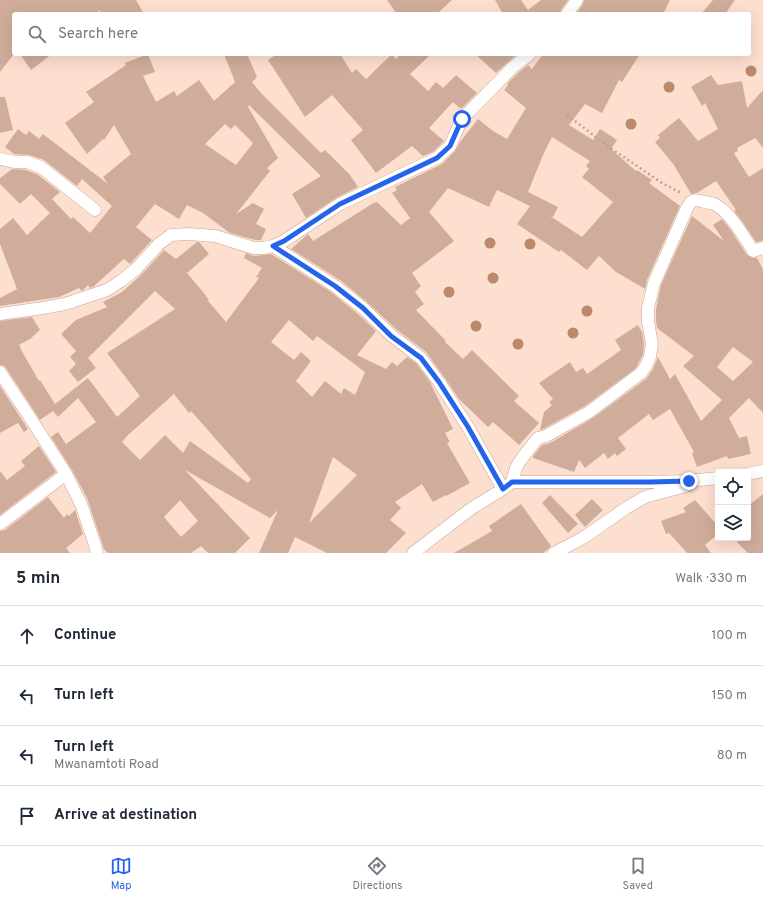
<!DOCTYPE html>
<meta charset="utf-8">
<style>
body{margin:0;font-family:Overpass,sans-serif;background:#f6f6f7;color:#1f2937}
.controls{position:absolute;right:12px;bottom:12px;display:grid;overflow:hidden;border-radius:4px;box-shadow:0 4px 16px #0002}
.controls button{width:36px;height:36px;display:grid;place-items:center;padding:0;border:0;border-bottom:1px solid #e0e1e3;background:#fff;color:#1f2937;font:20px sans-serif}
.stop{position:absolute;width:12px;height:12px;margin:-9px;border:3px solid #2563eb;border-radius:50%;background:#fff}
.stop.end{background:#2563eb;border-color:#fff;box-shadow:0 1px 4px #0008}
.list{margin:0;padding:0;list-style:none}
h2{display:flex;justify-content:space-between;align-items:center;height:52px;margin:0;padding:0 16px;font-size:17px}
h2 small{font-size:13px;font-weight:400;color:#747a83}
.list li{display:grid;grid-template-columns:26px 1fr auto;gap:12px;align-items:center;box-sizing:border-box;height:60px;padding:0 16px;border-top:1px solid #e0e1e3}
.list b{display:block;font-size:15px;white-space:nowrap}
.list p{margin:0;font-size:13px;white-space:nowrap;color:#747a83}
.list em{font-size:13px;font-style:normal;color:#747a83}
.icon{flex:none;width:22px;height:22px;fill:none;stroke:currentColor;stroke-width:2;stroke-linecap:round;stroke-linejoin:round}
.map{position:relative;flex:none;width:763px;height:553px;overflow:hidden}
.search{position:absolute;background:#fff;box-shadow:0 4px 16px #0002;left:12px;right:12px;top:12px;height:44px;display:flex;align-items:center;gap:10px;box-sizing:border-box;padding:0 14px;border-radius:4px;color:#747a83;font-size:15px}
.sheet{height:292px;background:#fff}
nav{display:flex;justify-content:space-around;align-items:center;box-sizing:border-box;height:56px;border-top:1px solid #e0e1e3;background:#fff;font-size:11px;color:#747a83}
nav a{display:grid;justify-items:center;gap:2px}
nav .on{color:#2563eb}
.map>svg:first-child{display:block}
.building{fill:#d0ad9a;fill-rule:evenodd}
.lines{fill:none;stroke-linecap:round;stroke-linejoin:round}
.street-casing{stroke:#c8a593;stroke-width:13}
.path{stroke:#bca397;stroke-width:2.5;stroke-dasharray:2 3;stroke-linecap:butt}
.street{stroke:#fff;stroke-width:12}
.tree{fill:#bc896b}
.route{stroke:#2563eb;stroke-width:5}
</style>
<div class="map">
<svg width="763" height="553" viewBox="0 0 763 553">
<rect width="100%" height="100%" fill="#fddfd0"/>
<path class="building" d="M0 0H136L144 14H102L99 10 97 14H14V54L0 72Z
M387 0H452L437 14H397Z
M495 0H521L528 10 541 0H568L561 10 560 14H503Z
M584 0H670L663 14H576L583 4Z
M713 0H735L725 14H701Z
M20 54H52L31 70Z
M148 54 155 72 143 76 156 102 174 91 177 96 199 80 214 101 235 82 224 54H247L257 77 252 82 262 94 321 153 325 150 350 175 358 187 336 198 306 218 292 194 321 176 249 105 248 107 278 158 267 168 270 171 236 214 253 203 264 209 256 224 266 229 261 240H255L230 233 203 213 187 205 179 219 155 204 136 227 152 240 130 264 124 259 93 287 90 288 88 285 82 291 79 288 59 297 0 306V298L17 289 0 244V229L13 218 27 235 50 213 31 194 20 204 0 184V178L12 169 26 170 37 174 60 192 52 199 71 219 73 217 90 233 112 206 82 179 77 186 44 160 29 155 14 154 5 147 18 129 26 135 29 131 39 139 43 134 108 184 103 177 131 154 114 125 104 140 103 139 87 154 65 123 94 102 86 92 126 65 125 63ZM225 124 231 129 235 125 253 143 236 165 205 144Z
M277 54H340L352 73 356 69 366 79 392 54 396 59 401 54H431L410 74 428 91 436 82 443 88 456 75 477 93 461 109 453 102 429 128 444 141 433 152 423 156 412 146 376 173 351 140 363 130 332 95 305 117 268 60Z
M475 54H515L516 55 508 62 496 73Z
M543 54H640L622 82 619 80 602 113 585 104 569 125 593 140 600 129 617 140 611 149 636 171 637 170 652 180 649 183 680 206 647 280 645 289 616 272 599 256 587 270 561 250 559 252 517 224 530 206 497 190 489 207 448 188 429 212 454 241 412 273 421 286 415 292 424 304 416 310 446 341 445 342 463 359 472 350 519 396 514 401 539 423 519 445 493 422 488 427 459 399 445 378 426 352 396 329 368 303 340 280 291 249 308 234 313 241 375 202V203L377 202 401 225 410 218 392 193 397 190 395 187 442 164 455 151 460 142 478 119 493 131 507 139 526 108 504 90 508 85 507 84 518 73 528 65 532 69ZM552 137 590 161 586 166 589 169 582 177 613 202 582 237 550 216 553 217 558 207 528 192 543 155Z
M711 75 718 85 742 81 747 108 763 90V148L755 138 737 148 738 151 734 153 740 163 749 177 763 168V240L762 241 756 242 742 221 734 211 736 210 716 181 697 193 691 194 674 165 655 142 660 138 658 135 679 118 698 141 718 129 705 103 702 106 691 87Z
M0 97H5L13 130 0 133Z
M692 216 724 241 713 225 722 219 730 229 747 255 752 258H757L763 269V413L749 398 729 418 739 438 747 436 751 454 728 459 727 456 697 467 692 453 694 452 670 409 653 420 649 414 618 438 626 449 617 456 615 453 608 459 604 453 585 468 579 460 574 472 533 458V456L542 445 550 443 593 418 646 379 653 369 658 357 670 379 675 374 701 421 722 400 683 366 694 356 657 328 656 321V309L661 285ZM733 347 753 362 733 381 717 367Z
M197 242H199L209 254 187 273 203 292 209 300 208 301 226 322 259 278 256 277 262 268 244 258 246 253 254 256 263 255 271 254 331 292 358 314 376 331 357 355 386 369 392 362 397 366 407 357 416 363 430 382 453 429 445 433 450 442 447 443 470 483 446 496V495L433 502 422 484 395 502 401 508 390 520 406 533 386 553H327L295 537 288 553H259L278 510 270 518 185 470 250 538 235 553H208L201 546 191 553H108L104 549 87 498 72 470 51 437 58 432 66 444 96 422 78 398 58 417 53 411 40 420 6 368 4 366 0 365V321L32 317 40 330 30 339 19 345 21 348H20L39 381 40 380 55 404 88 378 117 417 140 396 107 353 175 309 155 291 88 358 96 368 78 382 69 371 76 364 70 357 76 351 61 334 76 320 107 307 103 302 122 292 142 274 164 250 176 259ZM289 320 313 341 317 336 365 372 355 395 344 388 341 394 325 381 312 397 296 381 311 361 301 352 294 360 271 342ZM174 394 189 413 191 411 251 479 248 483 190 441 183 453 165 435 140 460 122 442 127 436ZM333 457 357 475 309 523ZM180 500 198 521 181 537 164 517Z
M638 325 642 332 644 344 643 355 639 362 636 368 585 406 543 429 540 430 544 412 552 405 549 402 553 399 539 383 570 362 576 372 583 368 587 374 621 350 615 340Z
M0 386 28 429 24 432 18 423 0 433Z
M39 446 56 472 0 515V471L7 480 25 466 21 461Z
M763 494V553H748L737 542 741 538H748V506Z
M550 495 578 524 568 533 542 503Z
M48 497 64 518 67 514 69 516 75 510 83 534 66 548 70 553H0V531L5 530Z
M592 499 603 510 585 527 575 515Z
M695 500 718 526V534L705 545 711 553H687L669 533 666 534 661 521 686 512 683 508Z
M521 504 551 546 547 550 543 553H454L492 531 489 526Z"/>
<g class="lines">
<defs>
<path id="street" d="M567 14 577 0
M0 159 15 162H27L41 167 95 210
M273 246 335 286 363 308 391 335 421 358 439 382 468 427 503 489
M0 314 43 308 65 304 107 290 121 281 136 269 159 244 171 235 188 234 215 236 254 248H263L273 246 284 241 340 204 437 158 450 146 462 119 513 67 530 54
M0 372 29 416 66 474 0 524
M66 474 81 504 95 545 97 553
M748 474 763 471
M512 482 516 468 522 458 538 438 546 436 589 412 641 373 646 366 650 357 652 344 648 322V308L654 283 687 208C693 197 695 200 705 202 708 203 711 203 714 204 729 210 745 238 753 251L763 248
M413 553 472 508 503 489 512 482H651L689 481 718 478
M554 553 583 538 626 508 645 497 686 486"/>
</defs>
<use href="#street" class="street-casing"/>
<path class="path" d="M567 115 609 147 662 183 681 193"/>
<use href="#street" class="street"/>
</g>
<g class="tree">
<circle cx="751" cy="71" r="5.5"/>
<circle cx="669" cy="87" r="5.5"/>
<circle cx="631" cy="124" r="5.5"/>
<circle cx="490" cy="243" r="5.5"/>
<circle cx="530" cy="244" r="5.5"/>
<circle cx="493" cy="278" r="5.5"/>
<circle cx="449" cy="292" r="5.5"/>
<circle cx="587" cy="311" r="5.5"/>
<circle cx="476" cy="326" r="5.5"/>
<circle cx="573" cy="333" r="5.5"/>
<circle cx="518" cy="344" r="5.5"/>
</g>
<g class="lines">
<path class="route" d="M462 119 450 146 437 158 340 204 284 241 273 246 335 286 363 308 391 336 421 358 439 382 468 427 503 489 512 482H651L689 481"/>
</g>
</svg>
<div class="controls">
<button><svg class="icon" aria-label="locate" viewBox="0 0 24 24"><circle cx="12" cy="12" r="6"/><path d="M12 2v4M12 18v4M2 12h4M18 12h4"/></svg></button>
<button><svg class="icon" aria-label="layers" viewBox="0 0 24 24"><path d="M12 4l9 5-9 5-9-5zM3 14l9 5 9-5"/></svg></button>
</div>
<div class="stop" style="left:462px;top:119px"></div>
<div class="stop end" style="left:689px;top:481px"></div>
<div class="search"><svg class="icon" aria-label="search" viewBox="0 0 24 24"><circle cx="10" cy="10" r="6"/><path d="M15 15l6 6"/></svg>Search here</div>
</div>
<section class="sheet">
<h2>5 min<small>Walk · 330 m</small></h2>
<ul class="list">
<li><svg class="icon" aria-label="ahead" viewBox="0 0 24 24"><path d="M12 20V5M6 11l6-6 6 6"/></svg><div><b>Continue</b></div><em>100 m</em></li>
<li><svg class="icon" aria-label="left" viewBox="0 0 24 24"><path d="M17 20v-9H6M10 6l-5 5 5 5"/></svg><div><b>Turn left</b></div><em>150 m</em></li>
<li><svg class="icon" aria-label="left" viewBox="0 0 24 24"><path d="M17 20v-9H6M10 6l-5 5 5 5"/></svg><div><b>Turn left</b><p>Mwanamtoti Road</p></div><em>80 m</em></li>
<li><svg class="icon" aria-label="arrive" viewBox="0 0 24 24"><path d="M6 21V4h12l-3 4 3 4H6"/></svg><div><b>Arrive at destination</b></div></li>
</ul>
</section>
<nav>
<a class="on"><svg class="icon" aria-label="map" viewBox="0 0 24 24"><path d="M3 6l6-2 6 2 6-2v14l-6 2-6-2-6 2zM9 4v14M15 6v14"/></svg>Map</a>
<a><svg class="icon" aria-label="directions" viewBox="0 0 24 24"><path d="M12 3l9 9-9 9-9-9zM9 14v-3h6M13 9l2 2-2 2"/></svg>Directions</a>
<a><svg class="icon" aria-label="saved" viewBox="0 0 24 24"><path d="M7 4h10v16l-5-4-5 4z"/></svg>Saved</a>
</nav>
